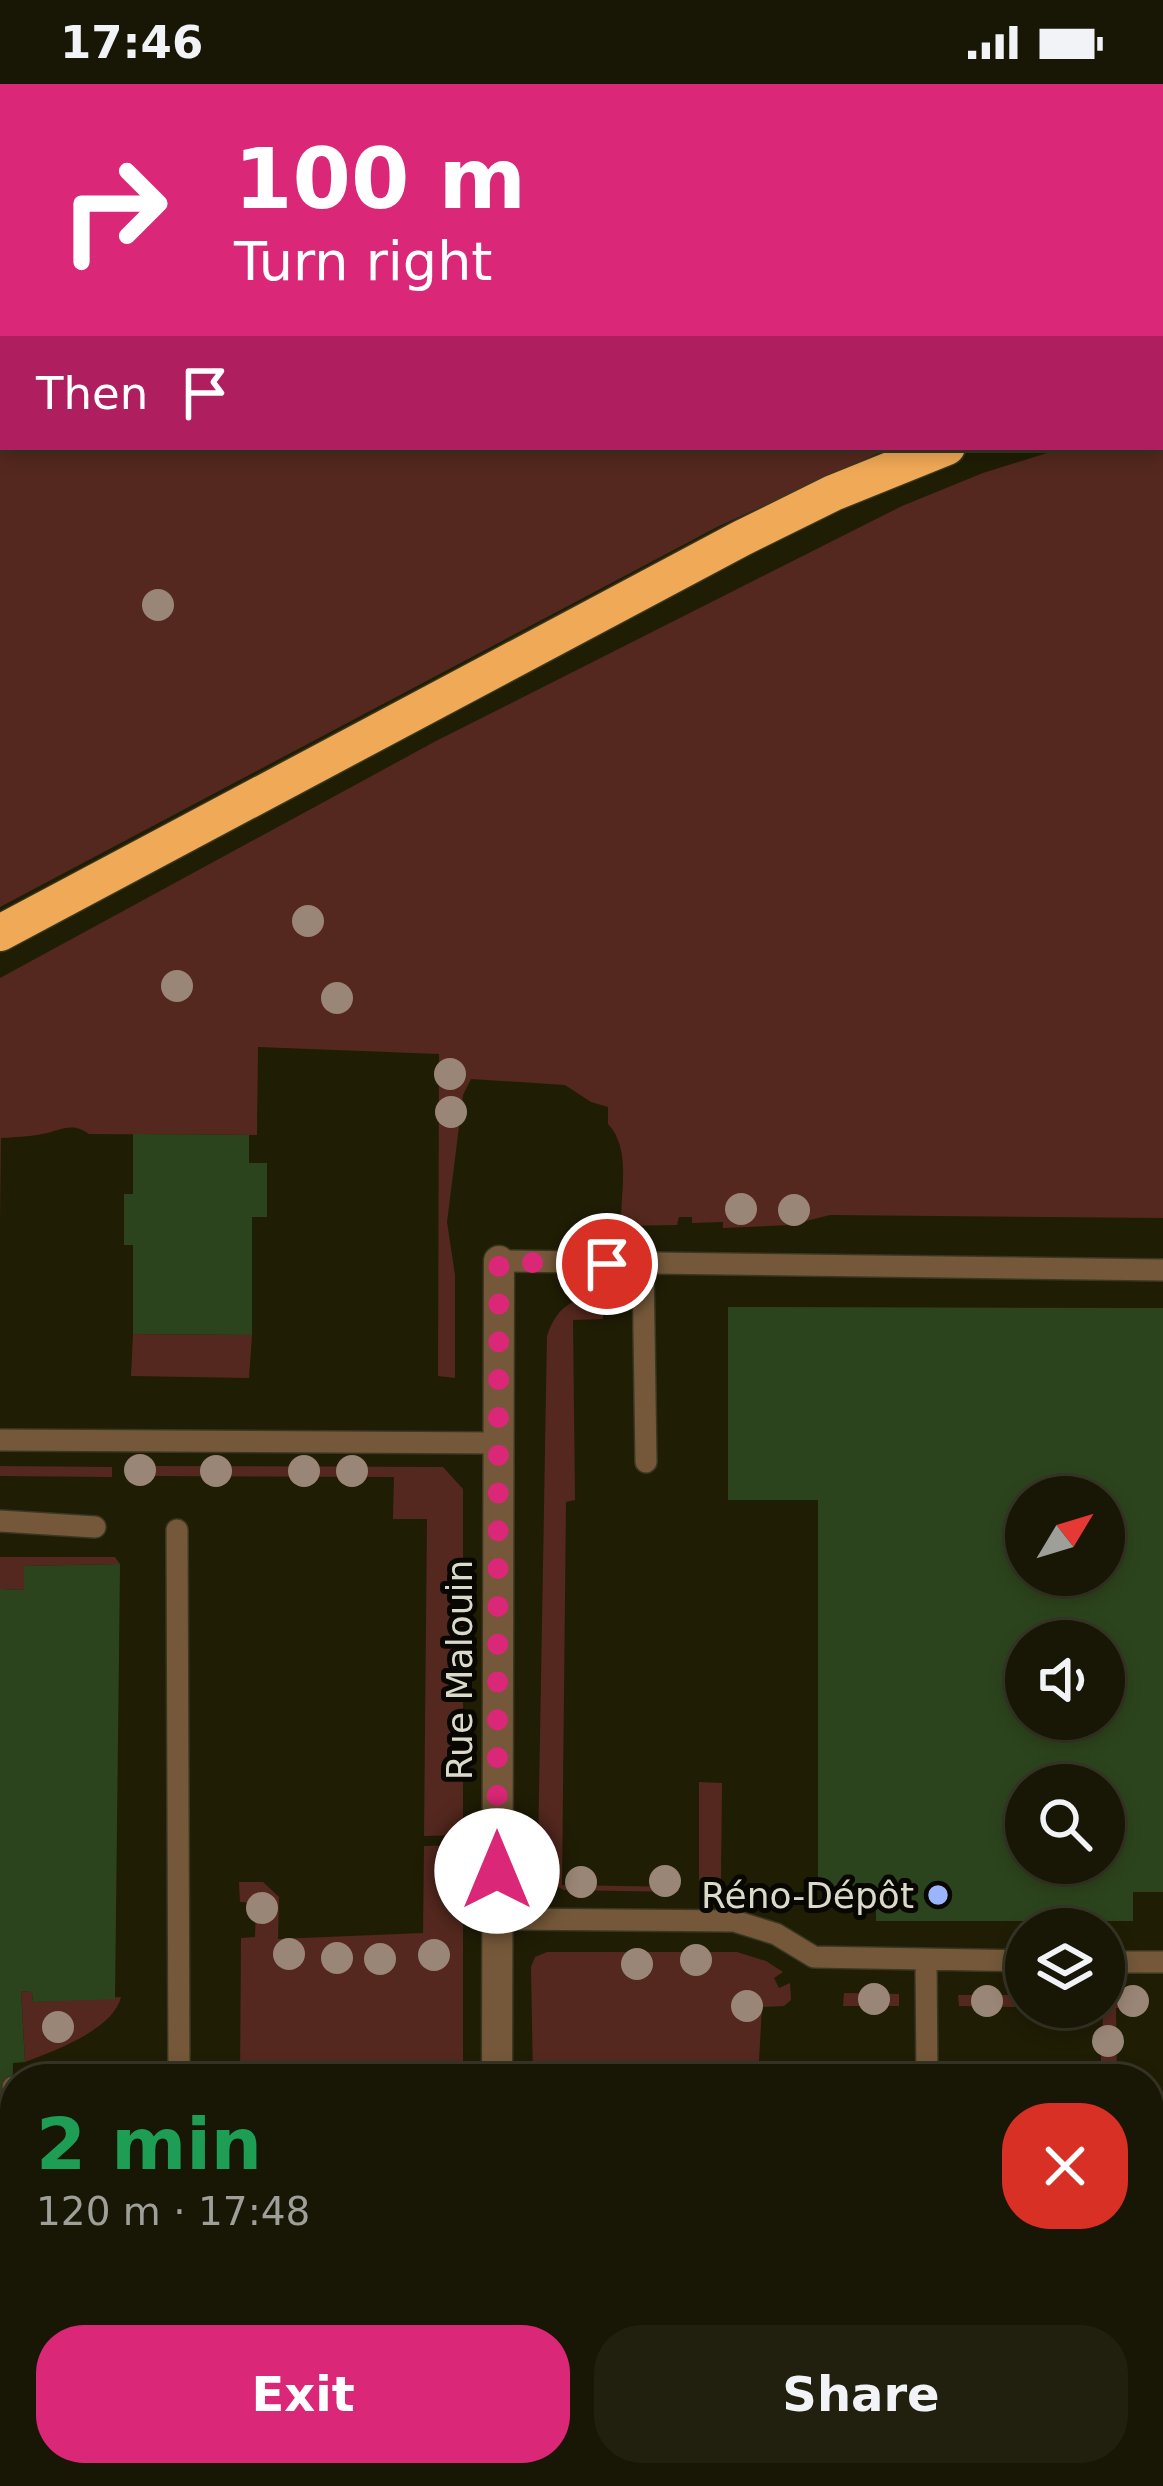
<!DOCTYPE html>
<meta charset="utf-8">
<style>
:root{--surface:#181604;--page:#211f0e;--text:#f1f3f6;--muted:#9f9f9a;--line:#363526;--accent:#db2777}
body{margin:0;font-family:"DejaVu Sans",sans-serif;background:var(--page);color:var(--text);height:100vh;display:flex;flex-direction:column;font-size:45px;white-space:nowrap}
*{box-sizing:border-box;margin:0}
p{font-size:39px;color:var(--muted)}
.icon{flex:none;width:66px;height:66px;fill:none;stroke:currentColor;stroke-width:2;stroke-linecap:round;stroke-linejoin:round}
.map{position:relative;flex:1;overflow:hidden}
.details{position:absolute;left:0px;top:1980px;width:1164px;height:423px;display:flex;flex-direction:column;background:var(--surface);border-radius:48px 48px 0 0;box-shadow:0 6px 18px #0003,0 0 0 3px var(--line)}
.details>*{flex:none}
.banner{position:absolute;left:0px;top:0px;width:1164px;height:366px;box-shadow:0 6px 18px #0003,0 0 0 3px var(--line);background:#db2777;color:#fff;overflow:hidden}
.needle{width:78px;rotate:52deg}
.buttons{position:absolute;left:1005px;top:1392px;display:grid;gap:24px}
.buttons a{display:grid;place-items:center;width:120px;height:120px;border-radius:50%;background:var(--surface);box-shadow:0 6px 18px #0003,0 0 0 3px var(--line);font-size:60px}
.pin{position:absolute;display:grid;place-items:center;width:102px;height:102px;color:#fff;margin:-51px;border:6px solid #fff;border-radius:50%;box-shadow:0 3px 12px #0007}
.me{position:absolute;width:132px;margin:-66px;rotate:0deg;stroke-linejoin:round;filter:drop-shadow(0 0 9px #0008)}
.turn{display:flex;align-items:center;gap:42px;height:252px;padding:0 36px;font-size:54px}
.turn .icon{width:156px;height:156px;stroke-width:2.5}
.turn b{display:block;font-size:84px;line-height:102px}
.then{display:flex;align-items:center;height:114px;padding:0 36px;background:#0003;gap:24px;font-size:45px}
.round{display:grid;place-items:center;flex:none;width:126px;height:126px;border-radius:48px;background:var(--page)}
.headline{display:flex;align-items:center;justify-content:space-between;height:204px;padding:0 36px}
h1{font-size:72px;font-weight:700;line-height:90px;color:#1e9e55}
.primary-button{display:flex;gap:24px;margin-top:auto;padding:24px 36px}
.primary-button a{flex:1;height:138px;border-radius:48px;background:var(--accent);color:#fff;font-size:48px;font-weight:700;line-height:138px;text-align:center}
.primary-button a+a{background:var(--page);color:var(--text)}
.status{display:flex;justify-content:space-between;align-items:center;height:84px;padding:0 60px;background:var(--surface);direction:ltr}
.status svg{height:33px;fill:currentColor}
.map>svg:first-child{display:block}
.green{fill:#54281e}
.building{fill:#2c441d;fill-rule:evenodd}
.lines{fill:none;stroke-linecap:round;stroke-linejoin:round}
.lane-casing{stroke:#3a3721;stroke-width:24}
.street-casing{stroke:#3a3721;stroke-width:33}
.secondary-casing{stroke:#3a3721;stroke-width:33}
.highway-casing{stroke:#3a3721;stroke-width:39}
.lane{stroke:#745839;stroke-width:21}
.street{stroke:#745839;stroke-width:30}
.secondary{stroke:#a67946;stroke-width:30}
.highway{stroke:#f0a957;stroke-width:36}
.tree{fill:#9a8676}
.route{stroke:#db2777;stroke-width:21;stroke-dasharray:0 37.8}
.poi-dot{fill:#9bb5fd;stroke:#080701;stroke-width:4.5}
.labels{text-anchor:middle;stroke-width:10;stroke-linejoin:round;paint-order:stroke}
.street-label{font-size:36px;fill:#dad9ca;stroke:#080701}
.poi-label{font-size:36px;fill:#dad9ca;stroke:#080701;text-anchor:end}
</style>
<div class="status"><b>17:46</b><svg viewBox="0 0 49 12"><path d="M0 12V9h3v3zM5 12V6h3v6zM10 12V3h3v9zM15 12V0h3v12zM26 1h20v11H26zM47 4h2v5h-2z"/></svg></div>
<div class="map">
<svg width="1163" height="2402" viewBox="0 0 1163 2402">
<rect width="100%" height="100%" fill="#201d05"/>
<!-- green -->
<path class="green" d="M0,0h934l5,2 -936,1v31z
M0,253l3,110h889l-175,80 -717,380z
M1163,338v796l-333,-3 -40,10 -67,3v-6l-31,1v-6h-13l-2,8 -56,1c-1,-33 11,-77 -13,-102v-17l-17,-5 -26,-17 -94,-6 -8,16 -16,127 8,53v103l-17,-2 1,-322 -181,-7 -1,88 -168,-1c-18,-13 -28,-3 -47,0 -13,3 -28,3 -41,4l-1,86v-246l436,-237 466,-235 81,-33 83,-26h95z
M603,1211v24l-30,1 2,180 -9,2 -4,383 117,2 -1,5 -114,-2 -16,-8 -10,-31 9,-515c10,-29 25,-39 56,-41z
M133,1250l119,1 -3,43 -118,-2z
M0,1382l112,1v10l-112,-1z
M150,1382l293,1 20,22v346l-39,1 3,-317h-34l1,-42 -244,-1z
M0,1473h115l5,7 -95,2 -1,24 -24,-1z
M699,1698l23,1 -1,99 -22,-1z
M463,1761v234h-223l1,-141 14,-1 1,-34 -16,-1 -1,-20h24l16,15 -1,42 145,-6 1,-87z
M547,1868h190l29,9 17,11 -9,6 5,10 11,-5 1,17 -7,6 -22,1 -4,72h-225l-2,-112 4,-10z
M21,1907l11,1 1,10 88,-5c-8,33 -67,54 -96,65z
M844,1909l55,1v12h-56z
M958,1911h56l1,12 -56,-1z
M1104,1911h42v12l-30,1 1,71h-17z
M1149,2349h14v40l-62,-1h48z
M24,2399l400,3h2h-409z"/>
<!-- building -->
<path class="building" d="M133,1050l116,1v28h18v54h-15v118l-119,-1v-89h-9v-51h9z
M728,1223l435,1v584h-30v29h-257v-31l-58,-1v-389h-90zM1026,1413h78v78h-78zM1026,1557h78v78h-78zM1026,1701h78v78h-78z
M120,1480l-5,435 -82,3 -1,-10 -11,-1 4,71 -12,1 -1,45h-12v-519l24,1v-24z"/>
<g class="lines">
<!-- lane casing -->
<g class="lane-casing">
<path id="lane" d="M499,1177l664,9
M643,1180l3,198
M0,1356l498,3
M0,1437l95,6
M177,1446l2,549
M497,1835l237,2 42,13 38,23 212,4
M926,1876l1,119
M1104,1878h59
M13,2003h2
M0,2092l15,1
M0,2242h15
M1149,2293l14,-1
M930,2388v14"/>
</g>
<!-- street casing -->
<g class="street-casing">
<path id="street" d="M497,1995l2,-818
M492,2402l3,-14"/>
</g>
<!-- secondary casing -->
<g class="secondary-casing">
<path id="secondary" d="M0,2375h15
M755,2388l26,2 48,12"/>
</g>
<!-- highway casing -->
<g class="highway-casing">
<path id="highway" d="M1097,0l10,3
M1161,16l2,1
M0,84h3
M1161,91h2
M0,198h3
M1161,209h2
M1161,304l2,-1
M0,849l742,-395 91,-45 114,-46"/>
</g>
<!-- lane -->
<use href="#lane" class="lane"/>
<!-- street -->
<use href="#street" class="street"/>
<!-- secondary -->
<use href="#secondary" class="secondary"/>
<!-- highway -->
<use href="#highway" class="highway"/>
</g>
<!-- trees -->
<g class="tree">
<circle cx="158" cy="521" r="16"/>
<circle cx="308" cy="837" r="16"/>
<circle cx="177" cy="902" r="16"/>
<circle cx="337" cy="914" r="16"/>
<circle cx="450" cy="990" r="16"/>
<circle cx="451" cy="1028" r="16"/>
<circle cx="741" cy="1125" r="16"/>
<circle cx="794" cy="1126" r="16"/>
<circle cx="140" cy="1386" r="16"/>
<circle cx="216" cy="1387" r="16"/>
<circle cx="304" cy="1387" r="16"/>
<circle cx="352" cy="1387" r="16"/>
<circle cx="665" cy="1797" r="16"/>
<circle cx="581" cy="1798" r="16"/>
<circle cx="262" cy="1824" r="16"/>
<circle cx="289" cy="1870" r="16"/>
<circle cx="434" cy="1871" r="16"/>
<circle cx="337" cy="1874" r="16"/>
<circle cx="380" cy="1875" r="16"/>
<circle cx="696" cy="1876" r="16"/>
<circle cx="637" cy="1880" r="16"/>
<circle cx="874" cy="1915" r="16"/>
<circle cx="987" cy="1917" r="16"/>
<circle cx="1133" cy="1917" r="16"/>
<circle cx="747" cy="1922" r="16"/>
<circle cx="58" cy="1943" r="16"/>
<circle cx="1108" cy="1957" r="16"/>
</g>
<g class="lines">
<!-- route -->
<path class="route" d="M497,1787l2,-609 108,2"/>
</g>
<!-- markers -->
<circle class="poi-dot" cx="938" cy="1811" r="12"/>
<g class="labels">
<!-- street labels -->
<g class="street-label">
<text transform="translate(459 1586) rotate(-90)" y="13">Rue Malouin</text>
</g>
<!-- poi labels -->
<g class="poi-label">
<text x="914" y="1824">Réno-Dépôt</text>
</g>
</g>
</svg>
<div class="buttons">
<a><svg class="needle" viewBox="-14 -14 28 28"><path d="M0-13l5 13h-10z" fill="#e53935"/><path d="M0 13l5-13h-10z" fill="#9f9f9a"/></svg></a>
<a><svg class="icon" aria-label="sound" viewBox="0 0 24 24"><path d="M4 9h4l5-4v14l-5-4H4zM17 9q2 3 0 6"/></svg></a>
<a><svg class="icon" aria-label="search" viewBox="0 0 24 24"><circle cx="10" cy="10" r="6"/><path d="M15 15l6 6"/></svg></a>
<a><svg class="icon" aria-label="layers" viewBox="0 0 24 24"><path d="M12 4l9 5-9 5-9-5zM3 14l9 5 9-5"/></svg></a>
</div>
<div class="pin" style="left:607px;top:1180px;background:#d93025"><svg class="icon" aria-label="arrive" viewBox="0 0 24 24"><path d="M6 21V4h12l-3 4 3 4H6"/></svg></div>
<svg class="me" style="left:497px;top:1787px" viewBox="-20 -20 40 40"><circle r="19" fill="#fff"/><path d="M0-13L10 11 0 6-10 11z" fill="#db2777"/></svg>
<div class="banner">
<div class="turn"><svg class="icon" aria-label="right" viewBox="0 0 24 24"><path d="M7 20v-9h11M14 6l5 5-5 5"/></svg><div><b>100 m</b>Turn right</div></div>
<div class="then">Then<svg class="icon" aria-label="arrive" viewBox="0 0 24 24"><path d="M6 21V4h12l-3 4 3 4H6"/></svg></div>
</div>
<section class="details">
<div class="headline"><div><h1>2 min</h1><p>120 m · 17:48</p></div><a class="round" style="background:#d93025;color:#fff"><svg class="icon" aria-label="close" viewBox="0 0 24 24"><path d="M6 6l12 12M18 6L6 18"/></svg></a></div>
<div class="primary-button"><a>Exit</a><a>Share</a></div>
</section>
</div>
